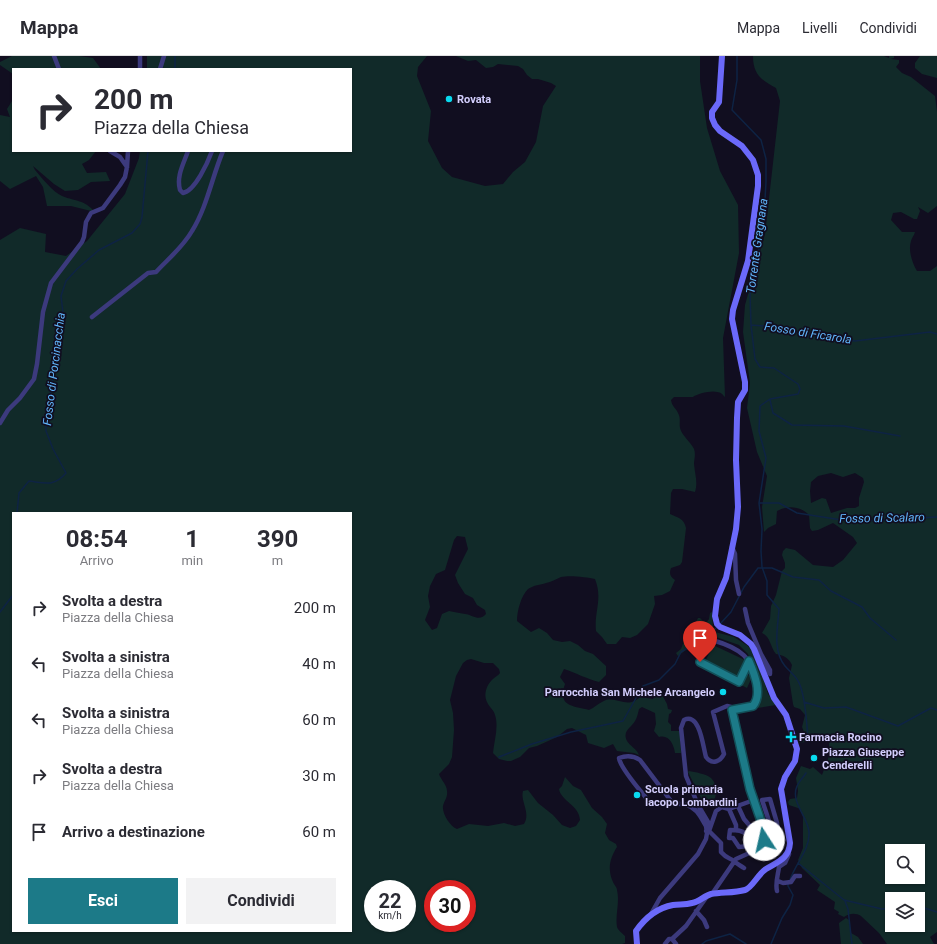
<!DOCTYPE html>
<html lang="it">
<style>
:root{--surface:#fff;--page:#f2f2f3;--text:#2b2b33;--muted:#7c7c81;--line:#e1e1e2;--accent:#1c7a88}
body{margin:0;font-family:Roboto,sans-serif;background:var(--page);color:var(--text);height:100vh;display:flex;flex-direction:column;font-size:15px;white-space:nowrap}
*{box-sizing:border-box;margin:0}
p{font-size:13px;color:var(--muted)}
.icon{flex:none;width:22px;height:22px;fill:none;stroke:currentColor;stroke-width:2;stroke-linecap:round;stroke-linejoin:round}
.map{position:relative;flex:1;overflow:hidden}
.details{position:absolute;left:12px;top:456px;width:340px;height:420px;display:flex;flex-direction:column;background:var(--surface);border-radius:0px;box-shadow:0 1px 3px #0004}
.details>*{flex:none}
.hud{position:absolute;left:12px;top:12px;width:340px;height:84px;border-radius:0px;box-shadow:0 1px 3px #0004;background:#fff;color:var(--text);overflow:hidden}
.tools{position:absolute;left:885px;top:788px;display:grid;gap:8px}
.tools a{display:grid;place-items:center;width:40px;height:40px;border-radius:0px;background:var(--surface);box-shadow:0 1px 3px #0004;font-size:20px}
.speed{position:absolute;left:364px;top:824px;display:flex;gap:8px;font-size:20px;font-weight:700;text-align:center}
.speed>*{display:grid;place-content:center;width:52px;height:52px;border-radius:50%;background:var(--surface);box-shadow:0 1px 3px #0004;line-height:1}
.speed small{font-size:10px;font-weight:400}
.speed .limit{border:6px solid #d22;background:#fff;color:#111}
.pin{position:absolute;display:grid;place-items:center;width:34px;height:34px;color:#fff;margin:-41px -17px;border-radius:50% 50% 50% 0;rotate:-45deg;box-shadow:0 0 4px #0007}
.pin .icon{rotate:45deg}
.me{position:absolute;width:44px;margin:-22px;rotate:350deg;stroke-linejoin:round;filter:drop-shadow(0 0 3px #0008)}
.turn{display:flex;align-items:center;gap:14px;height:84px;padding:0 16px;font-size:18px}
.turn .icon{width:52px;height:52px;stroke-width:2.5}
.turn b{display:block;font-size:28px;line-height:34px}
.eta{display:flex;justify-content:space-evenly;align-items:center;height:68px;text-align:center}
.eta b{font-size:24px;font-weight:700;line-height:28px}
.button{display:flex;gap:8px;margin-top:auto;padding:8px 16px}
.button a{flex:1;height:46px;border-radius:0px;background:var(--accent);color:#fff;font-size:16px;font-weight:700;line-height:46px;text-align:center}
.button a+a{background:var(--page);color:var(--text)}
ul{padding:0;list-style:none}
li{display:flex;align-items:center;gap:12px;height:56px;padding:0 16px}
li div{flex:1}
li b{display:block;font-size:15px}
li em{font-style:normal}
header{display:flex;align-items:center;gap:24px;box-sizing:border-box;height:56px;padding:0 20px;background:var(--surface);border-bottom:1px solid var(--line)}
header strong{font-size:19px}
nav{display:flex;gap:22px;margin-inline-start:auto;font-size:14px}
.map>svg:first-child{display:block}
.green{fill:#112a29;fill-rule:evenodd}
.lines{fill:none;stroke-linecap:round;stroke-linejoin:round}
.stream{stroke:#0e2344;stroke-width:1.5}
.street{stroke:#3c3a7d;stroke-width:4.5}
.secondary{stroke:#6b69fa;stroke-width:6}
.route-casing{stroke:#124f58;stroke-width:10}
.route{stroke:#1c7a88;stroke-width:7}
.poi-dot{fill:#09daef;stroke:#110e20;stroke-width:1.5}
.labels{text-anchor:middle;stroke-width:3.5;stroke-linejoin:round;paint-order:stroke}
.poi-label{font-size:11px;font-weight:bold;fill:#d3cefd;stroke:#110e20;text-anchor:start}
.water-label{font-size:12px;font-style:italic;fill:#60b4f9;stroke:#110e20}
</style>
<header>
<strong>Mappa</strong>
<nav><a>Mappa</a><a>Livelli</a><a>Condividi</a></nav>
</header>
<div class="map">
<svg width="937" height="888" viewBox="0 0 937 888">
<rect width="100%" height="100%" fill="#110e20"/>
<!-- green -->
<path class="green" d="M12,0h67l14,2 8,11h-88v5l-13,-9v-3z
M147,0h280l-9,11 -1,9 14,35 -3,30 14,27 10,9 33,9 18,-2 10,-12 12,-10 11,-20 7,-36 13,-20 -5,-3 -13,-4h-6l-5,-4 -4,-6 -5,-3 -20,-2 -5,3 -7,1 -10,-8 -8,1 -12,-5h244v25l7,47 13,43 18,34 1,48 -16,85 2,59c-2,-2 -4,-5 -8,-5 -5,-2 -21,2 -24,5h-19l-3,3c1,7 5,8 7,13 3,5 1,10 2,15 2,8 11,14 14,21 2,6 0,10 0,15 1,11 4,18 1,28l-13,-3h-9l-2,4 -1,21c8,4 14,4 16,14l-4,34 -2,3 -9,3c-2,6 -1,8 4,12l-5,11 -8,4 -8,1 1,8 -7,20 -11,11 -7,3 -8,-1 -6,7h-9l-5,-7 -6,-6c-2,-20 7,-32 -1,-52 -8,-2 -26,-4 -34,-2 -5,2 -10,5 -15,6 -6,2 -12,2 -18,6 -7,7 -11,22 -11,32l14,11 8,-4 8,5 6,7 9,2 8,-1 8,4 7,6 8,3 13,12v9l-7,7c-12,-3 -23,-9 -35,-13l-4,8 5,7c-8,22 7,22 24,26 5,-2 11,-8 17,-10 12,-3 22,9 34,-3l13,2 6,-10 8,15 1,5 4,1 -1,3 -2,1 -1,8 3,3v6h9l1,22h-6c-1,-8 -6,-19 -16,-16l-5,-6 2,-7 -1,-11 -13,-6 -3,2c-1,4 -2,9 -4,12 -4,7 -13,10 -8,20 3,5 10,8 12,14l-5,-2 -17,-2 -4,-7 -9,4 -16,-5 -2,-8 -14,-7 -5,1 -10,8 -20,9 -8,2 -9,9 -9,4h-4l-8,-2 -6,-6c1,-12 6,-26 2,-38 -1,-5 -6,-8 -8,-13 -4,-8 0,-18 6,-23 3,-3 5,-3 7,-6l-1,-4 -6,-6h-9l-13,-4 -4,1 -4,3 -7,13 -6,24 3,13 1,17 -2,27 -3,7 -10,10c2,6 8,11 8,17 1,6 -3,10 -4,15 -1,8 7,20 14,23l12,-5 19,2 16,-3 11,3 9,-2c7,-11 -4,-23 -1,-33l5,-1 10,13 15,12 9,10 8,3 6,-2 4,-6c-1,-15 -19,-19 -21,-31l3,-3 3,-9 8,9 8,4 11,18 10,9 5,7 -2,9 4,7 7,4 1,3c-7,11 -10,22 -4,35 1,3 4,5 4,8 3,12 -2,25 0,37 1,3 6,7 8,9v7l-3,1h-622v-704l20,-12 26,6 -1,18 21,4 21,-15 38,-47 14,-36 1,-7h211v-82h-204zM13,457h338v418h-338zM457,480l8,1 3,12 -13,26 3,8 7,11 8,4 4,7 8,5 1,4c-7,8 -13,1 -21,0 -6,-1 -11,-2 -16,-3l-7,3 -5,14 -5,2 -7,-10 5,-13 -2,-11 2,-10 6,-12 9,-4 9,-30zM373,833h34v34h-34zM433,833h34v34h-34z
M753,0h131l5,2v-2h5v2l-4,1 9,1v3l-3,4 6,6 9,4 24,19 2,16v94l-9,7 -10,-6 2,4 -3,8h-3l-13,-7 -8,1 -2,7 11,12h13c-1,4 -3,5 -4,9 -3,9 1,22 6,30h13l7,-5v666l-7,5 4,7h-47l-8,-11 -18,-17c-5,-3 -11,-3 -17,1l-6,-3 1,-2 -5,-3 1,-7 -18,-12 3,-5 -18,-17 -4,-8 5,-12v-31l-2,-7 -3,-2 -9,-3 -1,-3 2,-3 7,-1 1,-7 -2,-13 5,-12 9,3 3,-2 9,8 7,-19v-17l-31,4 -2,-8 8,-3 -2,-5 3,-12 -5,-6 -6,-2 -1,-3 -4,-26 3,-13c-3,-7 -9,-10 -16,-11 -6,-7 -5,-17 -14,-21l8,-14 1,-13 5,-11 6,-24 3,-3v-5l-3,-8 1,-4 3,-3 9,2 18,15 20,2 10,-7 14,-17 -4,-6 -20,-14 -15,7 -6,1 -2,-3 -1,-13c-9,-9 -21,-10 -32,-4l-1,13 -8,4 -4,4 -2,-25 5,-31 -10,-24 -10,-44 3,-25 -7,-51 2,-27 20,-71 15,-133 -4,-13c-15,-8 -23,-14 -23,-32zM831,417l12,4 12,-4 8,5 1,4 -5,16v8l-4,2h-8l-16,5 -5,-14 -4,-1 -11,5 -1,-12 1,-9 7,-6zM892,795h26v26h-26zM892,843h26v26h-26z
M920,0h17v22l-15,-4 -7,-6v-5z
M12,45h1v50h83l-7,9 -7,4 5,9 19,-1 4,9 -19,1 -13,8 -13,1 -11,-7 -21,-18 2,4c7,8 18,22 27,26 15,6 21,3 33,16l-24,-6h-24l-4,-19 -7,-11 -26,13 -10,-8v-66l10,2 -3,-8z
M712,556l1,16 2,4 19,5 14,9 4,5 10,23 6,20 8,11 -25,4 8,-4 1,-3 -1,-15 -11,-33 -9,-9 -23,-8h-6l-15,6 -17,13 -2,-3 5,-4 3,-8 8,-3 3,-14 3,-6h2l3,3 4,1 2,-3 1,-6z
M713,589l34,16 -9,19 -34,-16z
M746,618l6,3 -5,11 -6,-3z
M689,715c6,1 17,3 22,7 9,9 6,26 -6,29l-4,-2v-7l-13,-26z
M846,862l3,2 2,13 7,4 5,7h-22l-2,-21z"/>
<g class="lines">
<!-- stream -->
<path class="stream" d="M737,0v24l-5,30 29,30 5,19v23l-2,35 -7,45 -7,33 1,30 4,34 5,8 14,1 24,16 2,5 -2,5 -28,5 -10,7 -1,25 7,27 -7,45 3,26 -1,22 1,16 5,14v14l12,14c-1,18 -7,41 6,57 5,6 12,10 15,19 6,16 6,35 8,52
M175,13v-13
M751,269l28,2 20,6 56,8 75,-9 7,2
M770,344l3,13 19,12 52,1 56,10
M759,447h20l18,10 45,7 20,1 75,-4
M17,457l2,-20 10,-12c16,2 25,6 37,-8l-13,-24 -7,-18v-13l4,-22 13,-83 -2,-17 5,-15 11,-12 22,-19 33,-17 8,-9 2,-7 6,-66
M0,556l13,-17
M720,568l11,-12 13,-25 14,-19h14l21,9 26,3 12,11 31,16 8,11 26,22
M804,646l20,6 22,-1 52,19 33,-18 6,2
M499,701l33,-13 39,-12 52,-11 13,-23 7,-12 16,-6 16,-16 6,-12 28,-17 8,-8
M798,807l46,37 38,9 10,-1
M790,824c5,-16 20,-30 19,-48 -1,-15 -19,-30 -12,-46 2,-5 6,-8 9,-13
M845,845l3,8 4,35
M918,850l19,6
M702,888l4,-3 24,-7 16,10
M771,888l11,-26 8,-13 3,-10 -5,-9v-2"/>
<!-- street -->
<path class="street" d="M54,0l5,13
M140,0v13
M160,13l4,-13
M110,95l10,6 7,10
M188,95c-4,12 -12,25 -8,39l3,3c12,-2 25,-31 29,-42
M92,261l56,-44 8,-1c12,-13 27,-25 36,-41 15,-24 20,-54 31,-80
M0,367l8,-13 12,-12 14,-19 3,-15 6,-52 8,-29 31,-41 2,-5 2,-15 5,-9 12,-5 17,-23 5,-8 2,-10 1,-16
M732,491l3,7 1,26 3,14
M745,553l3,14 13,31 9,16v4l-7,-13h-4
M731,654l22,-4c5,-6 4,-11 4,-18 -3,-31 -17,-40 -45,-48l-3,2 -9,19 1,2 38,19 10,-21
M647,743c-7,-9 -27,-31 -28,-41 8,-3 15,-2 21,2l31,41c5,3 10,3 16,4 10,3 14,13 19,21
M738,750l6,13 6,7 10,-2
M729,753l7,16v5
M706,775h3l7,-20 6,-4 7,2 25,-9
M709,775l12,12v9c7,8 9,5 14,10 4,3 6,4 9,6
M752,796l-3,-6 -10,1 -6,-9h-4l1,-8c6,0 12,0 16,4l11,2
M778,825l5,2 8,-1 4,-6h5
M777,835c-2,-8 1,-16 2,-24l6,-4 4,-9
M712,838l24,-35 20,-9 23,-2 -2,-25 -7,-24 -8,1 8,24 2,25
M696,855l8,9 3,7
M651,858l9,-16 38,-44 8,-15 1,-6 -1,-7 2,-4 -10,-17 -12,-29 -5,-48 3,-8c16,-8 19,27 22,37 6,8 14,5 18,-3l-11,-42 14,-6 4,1c6,26 12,53 19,80 5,22 16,39 12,62
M672,883l4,5
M665,888l4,-5h3l14,-13 22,-31"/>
<!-- secondary -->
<path class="secondary" d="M637,888l-1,-13c9,-13 21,-23 37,-26 6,-1 12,0 19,-2 7,-1 12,-7 19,-9 11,-2 23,-1 34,-4 7,-2 13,-16 21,-21 11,-7 23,-10 24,-26l-9,-54 4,-12 10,-16 2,-12 -11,-34 -12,-17 -20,-49 -3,-5 -11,-9 -20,-8 -3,-3 -2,-8 2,-17 9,-21 10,-49 2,-22 -2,-47 1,-42 1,-16 7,-12v-8l-13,-63 1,-9 15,-49 10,-75v-11l-5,-15 -11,-14 -22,-15 -5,-6 -3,-7v-6l7,-10 3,-46"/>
</g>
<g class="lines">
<!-- route casing -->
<g class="route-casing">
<path id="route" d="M700,606l39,20 10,-21c5,12 14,33 4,45l-21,4 18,79 10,29 4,22"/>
</g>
<!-- route -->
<use href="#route" class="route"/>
</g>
<!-- markers -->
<g class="poi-dot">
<circle cx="449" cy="43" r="4"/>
<circle cx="723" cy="636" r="4"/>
<path d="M789 675h4v4h4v4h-4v4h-4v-4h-4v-4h4z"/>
<circle cx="814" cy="702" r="4"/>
<circle cx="637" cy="739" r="4"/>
</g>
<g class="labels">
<!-- poi labels -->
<g class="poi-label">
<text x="457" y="47">Rovata</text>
<text x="715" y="640" text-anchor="end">Parrocchia San Michele Arcangelo</text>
<text x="799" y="685">Farmacia Rocino</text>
<text x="822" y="700">Piazza Giuseppe<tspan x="822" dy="13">Cenderelli</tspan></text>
<text x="645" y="737">Scuola primaria<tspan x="645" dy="13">Iacopo Lombardini</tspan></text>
</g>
<!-- water labels -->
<g class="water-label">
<text transform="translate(757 190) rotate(-82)" y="4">Torrente Gragnana</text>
<text transform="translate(808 277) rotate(9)" y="4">Fosso di Ficarola</text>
<text transform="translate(54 313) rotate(-83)" y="4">Fosso di Porcinacchia</text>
<text transform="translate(882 462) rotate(-1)" y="4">Fosso di Scalaro</text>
</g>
</g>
</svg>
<div class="tools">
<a><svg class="icon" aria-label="search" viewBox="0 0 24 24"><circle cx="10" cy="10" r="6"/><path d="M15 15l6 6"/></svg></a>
<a><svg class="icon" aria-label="layers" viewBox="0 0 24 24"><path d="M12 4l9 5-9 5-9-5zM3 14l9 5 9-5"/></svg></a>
</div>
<div class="speed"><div>22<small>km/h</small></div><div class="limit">30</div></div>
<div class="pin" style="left:700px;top:606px;background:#d93025"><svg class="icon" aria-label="arrive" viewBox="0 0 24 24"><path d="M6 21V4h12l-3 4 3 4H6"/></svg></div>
<svg class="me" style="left:764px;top:784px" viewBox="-20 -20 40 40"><circle r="19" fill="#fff"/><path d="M0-13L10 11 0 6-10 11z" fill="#1c7a88"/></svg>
<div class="hud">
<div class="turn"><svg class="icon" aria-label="right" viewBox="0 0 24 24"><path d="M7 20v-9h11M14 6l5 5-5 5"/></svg><div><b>200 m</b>Piazza della Chiesa</div></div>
</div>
<section class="details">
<div class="eta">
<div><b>08:54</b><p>Arrivo</p></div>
<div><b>1</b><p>min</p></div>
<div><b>390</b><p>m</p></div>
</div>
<ul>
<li><svg class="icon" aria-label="right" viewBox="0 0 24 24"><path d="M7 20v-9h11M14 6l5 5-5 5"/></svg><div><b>Svolta a destra</b><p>Piazza della Chiesa</p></div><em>200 m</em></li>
<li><svg class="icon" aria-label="left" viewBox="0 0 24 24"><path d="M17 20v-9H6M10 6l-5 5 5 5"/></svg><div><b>Svolta a sinistra</b><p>Piazza della Chiesa</p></div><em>40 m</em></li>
<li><svg class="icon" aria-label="left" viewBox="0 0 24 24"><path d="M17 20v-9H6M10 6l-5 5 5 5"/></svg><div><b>Svolta a sinistra</b><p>Piazza della Chiesa</p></div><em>60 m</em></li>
<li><svg class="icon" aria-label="right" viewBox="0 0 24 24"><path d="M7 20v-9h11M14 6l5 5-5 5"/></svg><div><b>Svolta a destra</b><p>Piazza della Chiesa</p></div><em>30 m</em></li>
<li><svg class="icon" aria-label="arrive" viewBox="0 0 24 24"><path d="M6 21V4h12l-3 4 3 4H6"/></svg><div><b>Arrivo a destinazione</b></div><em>60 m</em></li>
</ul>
<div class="button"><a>Esci</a><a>Condividi</a></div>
</section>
</div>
